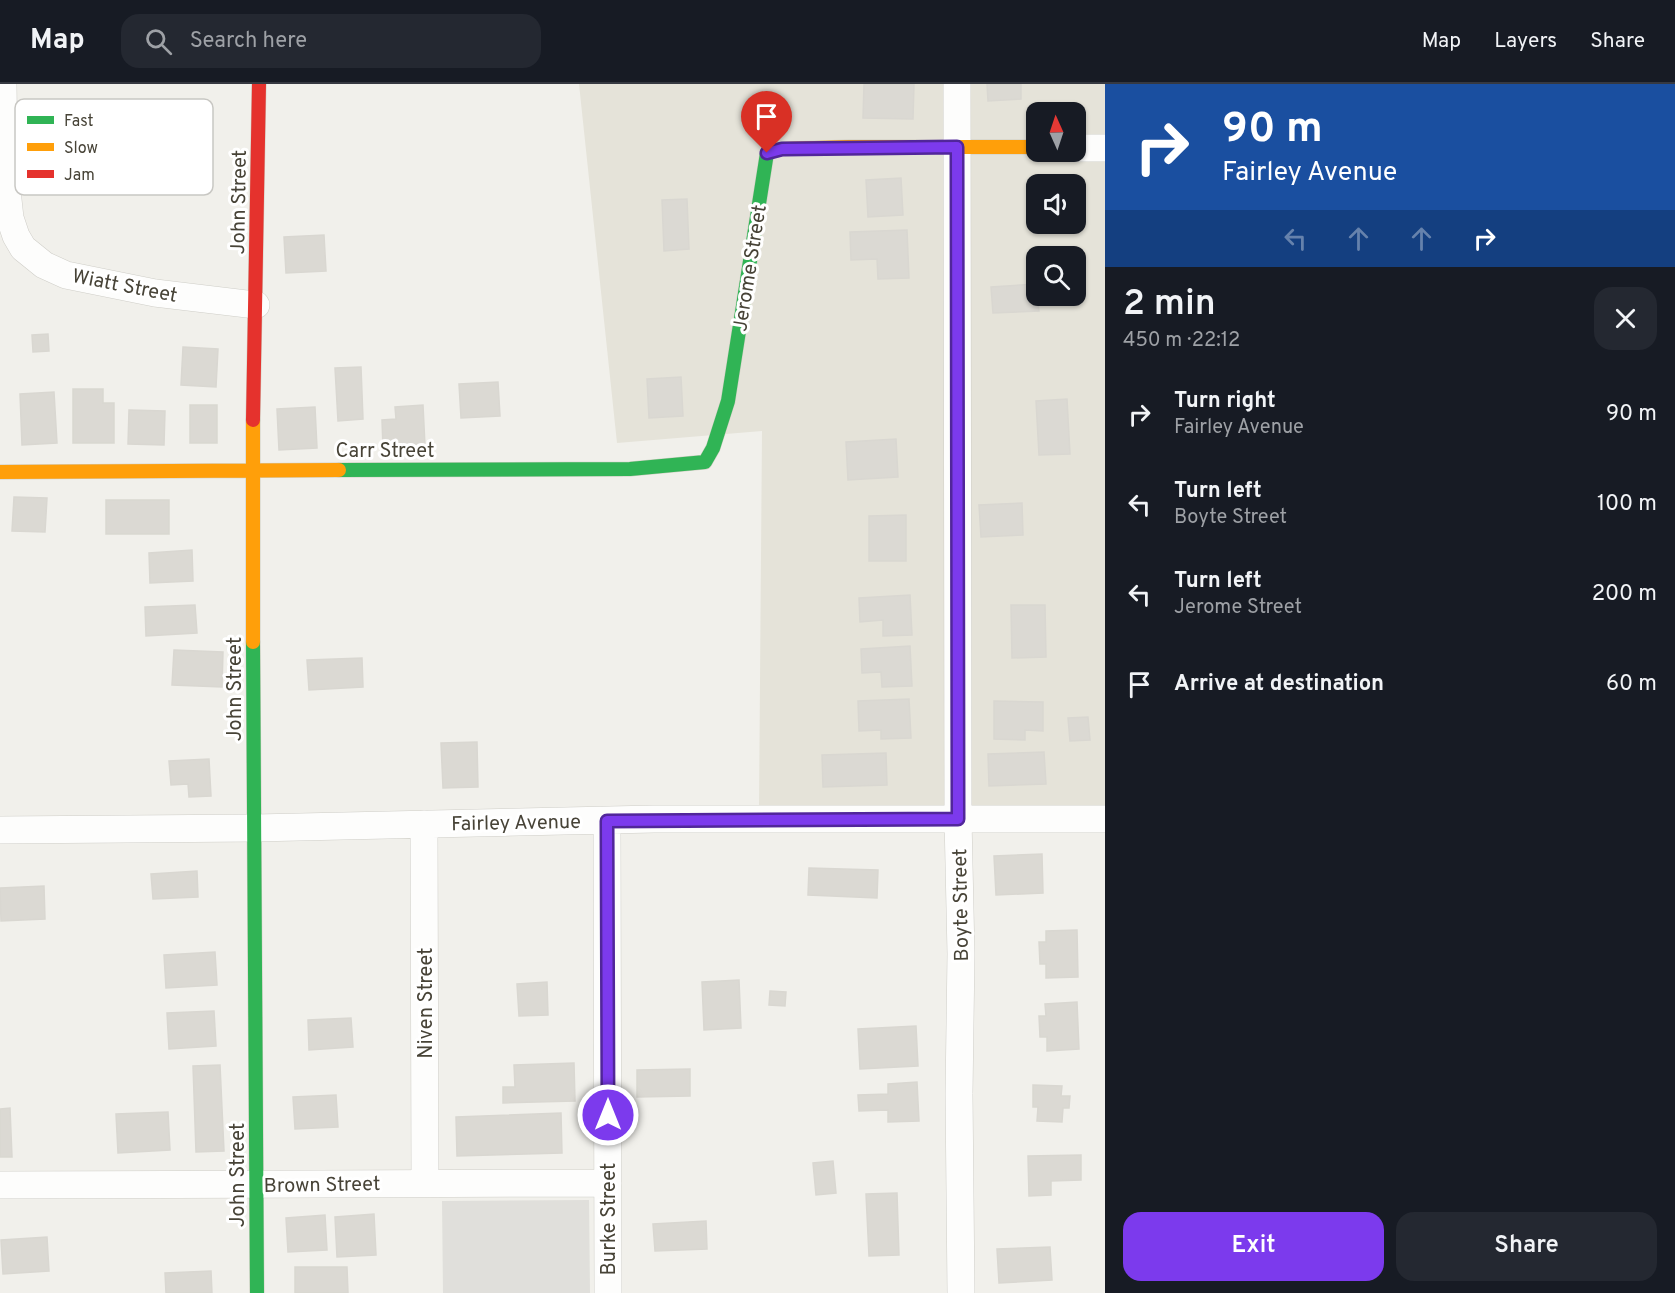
<!DOCTYPE html>
<meta charset="utf-8">
<style>
:root{--surface:#171b24;--page:#242831;--text:#f1f3f6;--muted:#9ea1a6;--line:#363941;--accent:#7c3aed}
body{margin:0;font-family:Overpass,sans-serif;background:var(--page);color:var(--text);height:100vh;display:flex;flex-direction:column;font-size:22px;white-space:nowrap}
*{box-sizing:border-box;margin:0}
p{font-size:20px;color:var(--muted)}
.icon{flex:none;width:33px;height:33px;fill:none;stroke:currentColor;stroke-width:2;stroke-linecap:round;stroke-linejoin:round}
.map{position:relative;flex:1;overflow:hidden}
.side{display:flex;flex-direction:column;background:var(--surface);width:570px}
.side>*{flex:none}
.hud{background:#1a4fa0;color:#fff;overflow:hidden}
.needle{width:39px;rotate:357deg}
.buttons{position:absolute;left:1026px;top:18px;display:grid;gap:12px}
.buttons a{display:grid;place-items:center;width:60px;height:60px;border-radius:12px;background:var(--surface);box-shadow:0 2px 4px #0004;font-size:30px}
.pin{position:absolute;display:grid;place-items:center;width:51px;height:51px;color:#fff;margin:-62px -26px;border-radius:50% 50% 50% 0;rotate:-45deg;box-shadow:0 0 6px #0007}
.pin .icon{rotate:45deg}
.me{position:absolute;width:66px;margin:-33px;rotate:0deg;stroke-linejoin:round;filter:drop-shadow(0 0 4px #0008)}
.turn{display:flex;align-items:center;gap:21px;height:126px;padding:0 18px;font-size:27px}
.turn .icon{width:78px;height:78px;stroke-width:2.5}
.turn b{display:block;font-size:42px;line-height:51px}
.lanes{display:flex;align-items:center;height:57px;padding:0 18px;background:#0003;justify-content:center;gap:30px;direction:ltr}
.lanes .off{opacity:.35}
.round{display:grid;place-items:center;flex:none;width:63px;height:63px;border-radius:18px;background:var(--page)}
.headline{display:flex;align-items:center;justify-content:space-between;height:102px;padding:0 18px}
h1{font-size:36px;font-weight:600;line-height:45px}
.primary-button{display:flex;gap:12px;margin-top:auto;padding:12px 18px}
.primary-button a{flex:1;height:69px;border-radius:18px;background:var(--accent);color:#fff;font-size:24px;font-weight:600;line-height:69px;text-align:center}
.primary-button a+a{background:var(--page);color:var(--text)}
ul{padding:0;list-style:none}
li{display:flex;align-items:center;gap:18px;height:90px;padding:0 18px}
li div{flex:1}
li b{display:block;font-size:22px}
li em{font-style:normal}
header{display:flex;align-items:center;gap:36px;box-sizing:border-box;height:84px;padding:0 30px;background:var(--surface);border-bottom:2px solid var(--line)}
header strong{font-size:28px}
nav{display:flex;gap:33px;margin-inline-start:auto;font-size:21px}
.search{width:420px;height:54px;background:var(--page);display:flex;align-items:center;gap:15px;box-sizing:border-box;padding:0 21px;border-radius:18px;color:var(--muted);font-size:22px}
main{display:flex;flex:1;min-height:0}
.map>svg:first-child{display:block}
.residential{fill:#e5e3d9;fill-rule:evenodd}
.parking{fill:#e0dfdb}
.building{fill:#dbd9d3;stroke:#d9d7d1;stroke-width:1.5}
.lines{fill:none;stroke-linecap:round;stroke-linejoin:round}
.street-casing{stroke:#cfcec8;stroke-width:28}
.fast-casing{stroke:#d0cec2;stroke-width:15}
.slow-casing{stroke:#d0cec2;stroke-width:15}
.jam-casing{stroke:#d0cec2;stroke-width:15}
.street{stroke:#fdfdfc;stroke-width:27}
.fast{stroke:#30b455;stroke-width:14}
.slow{stroke:#ff9f0a;stroke-width:14}
.jam{stroke:#e5322d;stroke-width:14}
.route-casing{stroke:#51269a;stroke-width:15}
.route{stroke:#7c3aed;stroke-width:10}
.labels{text-anchor:middle;stroke-width:6;stroke-linejoin:round;paint-order:stroke}
.street-label{font-size:20px;fill:#474337;stroke:#fff}
.key{fill:#fff;stroke:#c8c7c3;stroke-width:1.5}
.key-label{font-size:16px;fill:#474337}
</style>
<header>
<strong>Map</strong>
<div class="search"><svg class="icon" aria-label="search" viewBox="0 0 24 24"><circle cx="10" cy="10" r="6"/><path d="M15 15l6 6"/></svg>Search here</div>
<nav><a>Map</a><a>Layers</a><a>Share</a></nav>
</header>
<main>
<div class="map">
<svg width="1105" height="1209" viewBox="0 0 1105 1209">
<rect width="100%" height="100%" fill="#f1f0eb"/>
<!-- residential -->
<path class="residential" d="M579,0h526v723l-346,1 3,-377 -145,12zM1036,28h40v40h-40zM1036,100h40v40h-40zM1036,172h40v40h-40z"/>
<!-- parking -->
<path class="parking" d="M589,1116l1,93h-147l-1,-92z"/>
<!-- building -->
<path class="building" d="M864,0h50l-1,35 -50,-1z
M987,0h34v15l-33,2z
M901,94l2,37 -35,2 -2,-37z
M687,115l2,50 -25,2 -2,-51z
M907,146l2,48 -31,1 -1,-20 -26,1 -1,-28z
M324,151l2,36 -40,2 -2,-36z
M1036,200l3,27 -46,2 -2,-26z
M48,250l1,17 -16,1 -1,-17z
M183,263l35,2 -2,38 -35,-2z
M361,283l2,52 -25,2 -3,-53z
M681,293l2,39 -34,2 -2,-39z
M498,298l2,34 -39,2 -2,-34z
M73,305h30v14h11v40h-41z
M54,308l3,51 -35,2 -2,-51z
M1067,315l3,55 -31,1 -3,-54z
M190,321h27v38h-27z
M423,321l2,41 -42,2 -1,-28 14,-1 -1,-12z
M315,323l2,41 -38,2 -2,-41z
M129,326l36,1 -1,34 -36,-1z
M896,355l2,38 -50,3 -2,-38z
M14,413l33,1 -2,34 -33,-1z
M106,416h63v34h-63z
M1022,419l1,32 -42,2 -2,-32z
M906,431v46h-37v-45z
M192,466l1,31 -43,2 -1,-30z
M910,511l2,40 -29,1v-16l-23,2 -1,-24z
M195,521l2,28 -51,3 -1,-29z
M1011,521h34l1,52 -34,1z
M910,562l2,40 -30,1 -1,-15 -19,1 -1,-24z
M174,566l49,2 -1,35 -50,-2z
M362,574l1,29 -54,3 -2,-30z
M909,615l2,39 -30,1v-9l-22,1 -1,-30z
M994,617l49,1v29l-18,-1v10l-31,-1z
M1088,633l2,23 -20,1 -2,-23z
M477,658l1,45 -35,1 -2,-45z
M1044,668l2,32 -57,2 -1,-32z
M886,669l1,32 -64,2 -1,-32z
M209,675l2,37 -22,1 -1,-13 -17,1 -2,-24z
M1042,770l1,39 -47,2 -2,-39z
M809,784l69,2 -1,28 -69,-3z
M197,787l1,26 -45,2 -2,-25z
M44,802l1,33 -44,2 -1,-33z
M1077,846l1,47 -32,1v-14h-6l-1,-22h7v-11z
M215,868l2,33 -51,3 -2,-33z
M739,896l2,48 -37,2 -2,-48z
M547,898l1,33 -29,1 -2,-32z
M770,907l16,1 -1,14 -16,-1z
M1077,918l2,47 -32,2v-14h-7l-1,-21h7l-1,-12z
M214,927l2,35 -47,3 -2,-36z
M351,934l2,29 -44,3 -1,-30z
M916,942l2,40 -58,3 -2,-40z
M574,979l1,38 -72,2v-16h12l-1,-22z
M220,981l4,86 -28,1 -3,-86z
M690,985v27l-53,1v-27z
M917,998l2,39 -31,1v-12l-29,1 -1,-16 30,-1v-10z
M1033,1001l29,1 -1,10h9l-1,12h-6l-1,14 -25,-1 1,-14h-5z
M336,1011l2,32 -43,2 -2,-32z
M10,1024l2,49h-12v-48z
M168,1028l2,38 -52,3 -2,-39z
M561,1029l1,40 -105,3 -1,-39z
M1081,1071v25l-30,1v14l-22,1 -1,-40z
M833,1077l3,32 -20,2 -3,-32z
M897,1109l2,62 -30,1 -3,-62z
M374,1130l2,41 -39,2 -2,-40z
M325,1131l2,35 -39,2 -2,-34z
M706,1137l1,28 -52,2 -2,-27z
M47,1153l2,34 -46,3 -2,-34z
M1050,1163l2,33 -53,3 -2,-34z
M295,1183h52l1,26h-53z
M211,1187l1,22h-46l-1,-20z"/>
<g class="lines">
<!-- street casing -->
<g class="street-casing">
<path id="street" d="M3,0l1,79 6,55 6,18 7,12 21,17 22,10 89,18 101,12
M957,0l1,735 3,135 -2,140 2,199
M1076,64h29
M607,737l1,472
M424,740l1,359
M0,746l255,-2 399,-9h451
M0,1101l608,-2"/>
</g>
<!-- fast casing -->
<g class="fast-casing">
<path id="fast" d="M339,386l291,-1 75,-7 8,-14 15,-47 39,-248 6,-2
M253,558l4,651"/>
</g>
<!-- slow casing -->
<g class="slow-casing">
<path id="slow" d="M773,67l9,-2 66,-2h188
M253,336v222
M0,388l339,-2"/>
</g>
<!-- jam casing -->
<g class="jam-casing">
<path id="jam" d="M253,336l6,-336"/>
</g>
<!-- street -->
<use href="#street" class="street"/>
<!-- fast -->
<use href="#fast" class="fast"/>
<!-- slow -->
<use href="#slow" class="slow"/>
<!-- jam -->
<use href="#jam" class="jam"/>
</g>
<g class="lines">
<!-- route casing -->
<g class="route-casing">
<path id="route" d="M608,1031l-1,-294 351,-2 -1,-672 -175,2 -15,4"/>
</g>
<!-- route -->
<use href="#route" class="route"/>
</g>
<g class="labels">
<!-- street labels -->
<g class="street-label">
<text transform="translate(238 118) rotate(-89)" y="7">John Street</text>
<text transform="translate(749 184) rotate(-81)" y="7">Jerome Street</text>
<text transform="translate(125 201) rotate(11)" y="7">Wiatt Street</text>
<text x="385" y="373">Carr Street</text>
<text transform="translate(234 605) rotate(-90)" y="7">John Street</text>
<text transform="translate(516 738) rotate(-1)" y="7">Fairley Avenue</text>
<text transform="translate(960 821) rotate(-91)" y="7">Boyte Street</text>
<text transform="translate(425 919) rotate(-90)" y="7">Niven Street</text>
<text transform="translate(237 1091) rotate(-90)" y="7">John Street</text>
<text transform="translate(322 1100) rotate(-1)" y="7">Brown Street</text>
<text transform="translate(608 1135) rotate(-90)" y="7">Burke Street</text>
</g>
</g>
<!-- legend -->
<rect x="15" y="15" width="198" height="96" rx="9" class="key"/>
<rect x="27" y="32" width="27" height="8" fill="#30b455"/>
<rect x="27" y="59" width="27" height="8" fill="#ff9f0a"/>
<rect x="27" y="86" width="27" height="8" fill="#e5322d"/>
<g class="key-label">
<text x="64" y="42">Fast</text>
<text x="64" y="69">Slow</text>
<text x="64" y="96">Jam</text>
</g>
</svg>
<div class="buttons">
<a><svg class="needle" viewBox="-14 -14 28 28"><path d="M0-13l5 13h-10z" fill="#e53935"/><path d="M0 13l5-13h-10z" fill="#9ea1a6"/></svg></a>
<a><svg class="icon" aria-label="sound" viewBox="0 0 24 24"><path d="M4 9h4l5-4v14l-5-4H4zM17 9q2 3 0 6"/></svg></a>
<a><svg class="icon" aria-label="search" viewBox="0 0 24 24"><circle cx="10" cy="10" r="6"/><path d="M15 15l6 6"/></svg></a>
</div>
<div class="pin" style="left:767px;top:69px;background:#d93025"><svg class="icon" aria-label="arrive" viewBox="0 0 24 24"><path d="M6 21V4h12l-3 4 3 4H6"/></svg></div>
<svg class="me" style="left:608px;top:1031px" viewBox="-20 -20 40 40"><circle r="17" fill="#7c3aed" stroke="#fff" stroke-width="3"/><path d="M0-11L8 9 0 5-8 9z" fill="#fff"/></svg>
</div>
<section class="side">
<div class="hud">
<div class="turn"><svg class="icon" aria-label="right" viewBox="0 0 24 24"><path d="M7 20v-9h11M14 6l5 5-5 5"/></svg><div><b>90 m</b>Fairley Avenue</div></div>
<div class="lanes"><svg class="icon off" aria-label="left" viewBox="0 0 24 24"><path d="M17 20v-9H6M10 6l-5 5 5 5"/></svg><svg class="icon off" aria-label="ahead" viewBox="0 0 24 24"><path d="M12 20V5M6 11l6-6 6 6"/></svg><svg class="icon off" aria-label="ahead" viewBox="0 0 24 24"><path d="M12 20V5M6 11l6-6 6 6"/></svg><svg class="icon" aria-label="right" viewBox="0 0 24 24"><path d="M7 20v-9h11M14 6l5 5-5 5"/></svg></div>
</div>
<div class="headline"><div><h1>2 min</h1><p>450 m · 22:12</p></div><a class="round"><svg class="icon" aria-label="close" viewBox="0 0 24 24"><path d="M6 6l12 12M18 6L6 18"/></svg></a></div>
<ul>
<li><svg class="icon" aria-label="right" viewBox="0 0 24 24"><path d="M7 20v-9h11M14 6l5 5-5 5"/></svg><div><b>Turn right</b><p>Fairley Avenue</p></div><em>90 m</em></li>
<li><svg class="icon" aria-label="left" viewBox="0 0 24 24"><path d="M17 20v-9H6M10 6l-5 5 5 5"/></svg><div><b>Turn left</b><p>Boyte Street</p></div><em>100 m</em></li>
<li><svg class="icon" aria-label="left" viewBox="0 0 24 24"><path d="M17 20v-9H6M10 6l-5 5 5 5"/></svg><div><b>Turn left</b><p>Jerome Street</p></div><em>200 m</em></li>
<li><svg class="icon" aria-label="arrive" viewBox="0 0 24 24"><path d="M6 21V4h12l-3 4 3 4H6"/></svg><div><b>Arrive at destination</b></div><em>60 m</em></li>
</ul>
<div class="primary-button"><a>Exit</a><a>Share</a></div>
</section>
</main>
